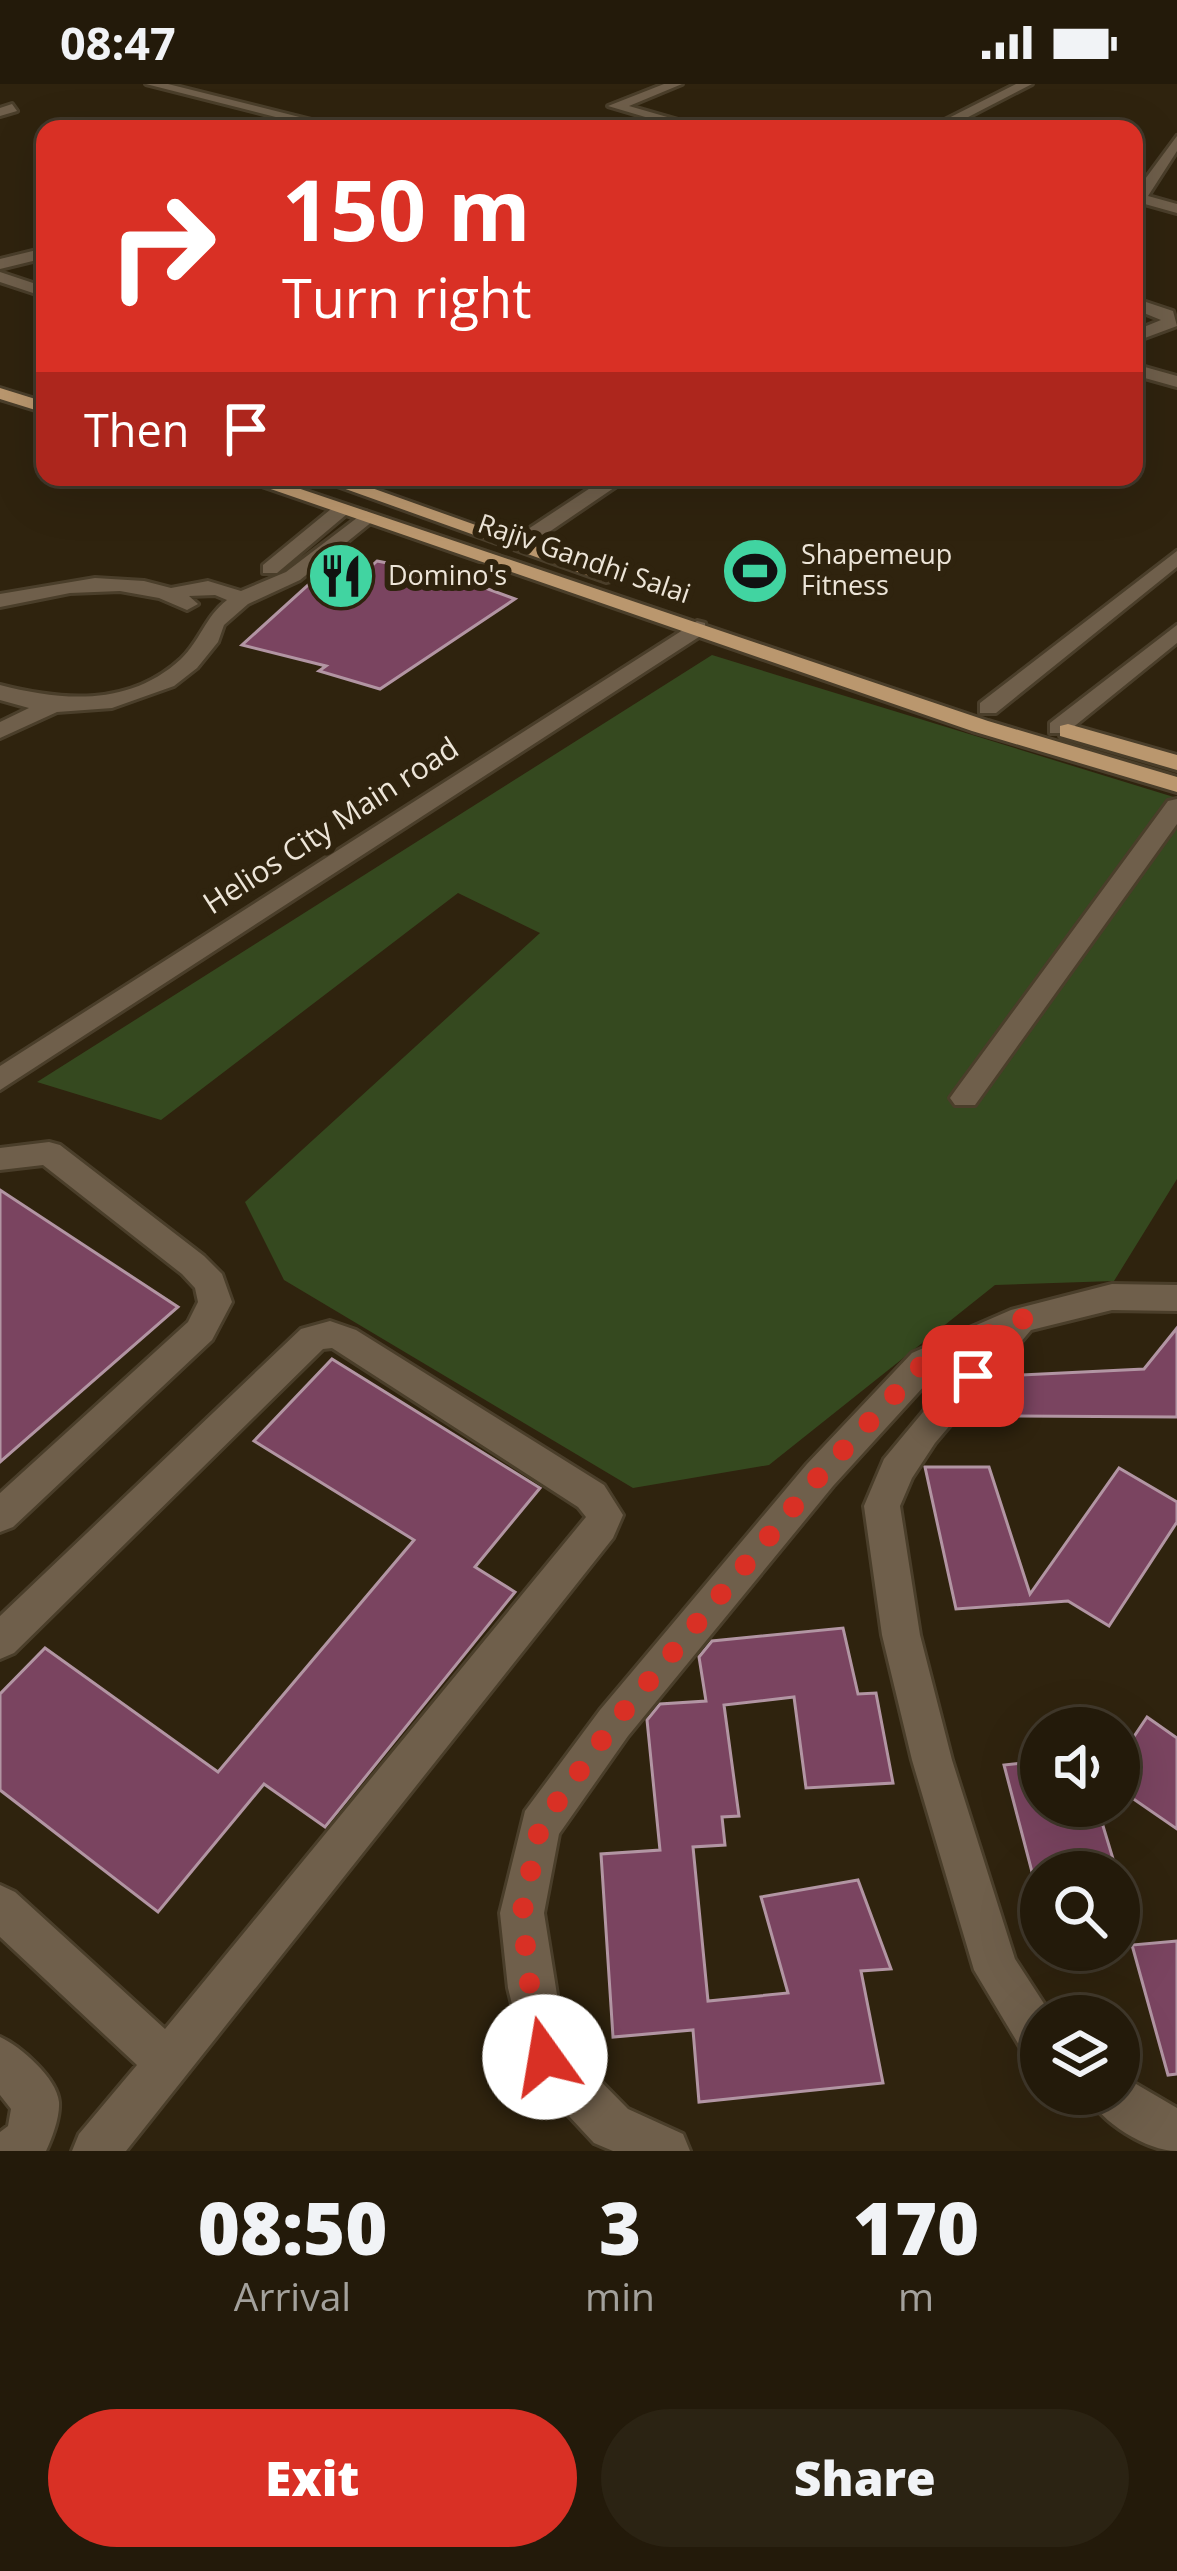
<!DOCTYPE html>
<style>
:root{--surface:#231a0a;--page:#2b2313;--text:#f1f3f6;--muted:#a3a19c;--line:#40382b;--accent:#d93025}
body{margin:0;font-family:"Open Sans",sans-serif;background:var(--page);color:var(--text);height:100vh;display:flex;flex-direction:column;font-size:45px;white-space:nowrap}
*{box-sizing:border-box;margin:0}
p{font-size:39px;color:var(--muted)}
.icon{flex:none;width:66px;height:66px;fill:none;stroke:currentColor;stroke-width:2;stroke-linecap:round;stroke-linejoin:round}
.map{position:relative;height:2067px;overflow:hidden}
.side{display:flex;flex-direction:column;background:var(--surface);flex:1}
.side>*{flex:none}
.banner{position:absolute;left:36px;top:36px;width:1107px;height:366px;border-radius:24px;box-shadow:0 12px 48px #0002,0 0 0 3px var(--line);background:#d93025;color:#fff;overflow:hidden}
.fabs{position:absolute;left:1020px;top:1623px;display:grid;gap:24px}
.fabs a{display:grid;place-items:center;width:120px;height:120px;border-radius:50%;background:var(--surface);box-shadow:0 12px 48px #0002,0 0 0 3px var(--line);font-size:60px}
.pin{position:absolute;display:grid;place-items:center;width:102px;height:102px;color:#fff;margin:-51px;border-radius:24px;box-shadow:0 6px 18px #0006}
.me{position:absolute;width:132px;margin:-66px;rotate:347deg;stroke-linejoin:round;filter:drop-shadow(0 0 9px #0008)}
.turn{display:flex;align-items:center;gap:42px;height:252px;padding:0 48px;font-size:54px}
.turn .icon{width:156px;height:156px;stroke-width:2.5}
.turn b{display:block;font-size:84px;line-height:102px}
.then{display:flex;align-items:center;height:114px;padding:0 48px;background:#0003;gap:24px;font-size:45px}
.eta{display:flex;justify-content:space-evenly;align-items:center;height:204px;text-align:center}
.eta b{font-size:72px;font-weight:800;line-height:84px}
.cta{display:flex;gap:24px;margin-top:auto;padding:24px 48px}
.cta a{flex:1;height:138px;border-radius:72px;background:var(--accent);color:#fff;font-size:48px;font-weight:800;line-height:138px;text-align:center}
.cta a+a{background:var(--page);color:var(--text)}
.status{display:flex;justify-content:space-between;align-items:center;height:84px;padding:0 60px;background:var(--surface);direction:ltr}
.status svg{height:33px;fill:currentColor}
.map>svg:first-child{display:block}
.green{fill:#35491f}
.building{fill:#7a4460;stroke:#b295a3;stroke-width:3}
.lines{fill:none;stroke-linecap:round;stroke-linejoin:round}
.minor-casing{stroke:#4a3e2a;stroke-width:6}
.major-casing{stroke:#4a3e2a;stroke-width:6}
.minor{fill:#6f5f4b;fill-rule:evenodd}
.major{fill:#ba976e;fill-rule:evenodd}
.route{stroke:#d93025;stroke-width:21;stroke-dasharray:0 37.8}
.labels{text-anchor:middle;stroke-width:12;stroke-linejoin:round;paint-order:stroke}
.far-poi-label{font-size:27px;fill:#ede5d8;stroke:#2f230e;text-anchor:start}
.far-street-label{font-size:27px;fill:#ede5d8;stroke:#2f230e}
.street-label{font-size:30px;fill:#ede5d8;stroke:#2f230e}
</style>
<div class="status"><b>08:47</b><svg viewBox="0 0 49 12"><path d="M0 12V9h3v3zM5 12V6h3v6zM10 12V3h3v9zM15 12V0h3v12zM26 1h20v11H26zM47 4h2v5h-2z"/></svg></div>
<div class="map">
<svg width="1177" height="2067" viewBox="0 0 1177 2067">
<rect width="100%" height="100%" fill="#2f230e"/>
<!-- green -->
<path class="green" d="M712,571l465,143v381l-63,102 -119,4 -226,180 -136,23 -349,-208 -39,-78 295,-269 -82,-40 -297,227 -124,-38z"/>
<!-- building -->
<path class="building" d="M377,477l73,14 65,24 -135,90 -61,-18 7,-5 -84,-21 75,-68 34,8z
M0,1106l178,117 -178,155z
M1177,1244v89l-162,-1 -23,-33 6,-7 146,-7z
M332,1275l208,129 -65,79 40,25 -190,235 -61,-43 -106,128 -158,-122v-96l45,-46 173,124 196,-232 -160,-99z
M925,1383h64l41,127 89,-126 58,34v20l-68,104 -41,-25 -112,8z
M843,1544l15,66 18,-1 17,90 -87,5 -12,-91 -70,8 15,111 -17,1 3,28 -32,2 15,154 80,-8 -27,-96 97,-17 33,89 -30,2 22,112 -184,19 -6,-72 -80,7 -12,-183 59,-4 -13,-130 13,-16 46,-3 -7,-44 13,-16z
M1147,1633l30,21v91l-58,-40v-30z
M1041,1677v45h56l20,66h-85l-28,-107z
M1177,1857v133l-9,1 -36,-130z"/>
<g class="lines">
<!-- minor casing -->
<g class="minor-casing">
<path id="minor" d="M146,0h22l179,45h-24z
M664,0h18l-53,22 80,23h-23l-78,-23z
M1016,0h16l-87,45h-18z
M12,20l5,7 -17,5v-8z
M1177,52v15l-29,45 29,8v9l-43,-12v-7z
M45,164v10l-45,11v-10z
M0,188l45,15v10l-45,-15z
M1134,214l39,13 4,15 -43,16v-11l27,-11 -27,-11z
M1134,280l43,12v11l-43,-12z
M607,393h23l-106,72h-14v-8z
M336,421l17,4 -76,64h-14v-8z
M366,427l10,6 -3,4 -73,59 -52,24 -24,21 -6,17 -21,26 -23,18 -62,22 -55,4 -57,26v-16l29,-14 -29,-8v-15c62,16 129,22 181,-26 19,-18 24,-42 46,-59l-12,-5 -26,1 9,8 -11,6 -28,-12 -39,-7 -50,2 -70,14v-13l95,-16 49,3 27,7 37,-7 33,10 45,-19z
M1177,467v16l-181,146h-16v-10z
M697,537l8,2v10l-705,457v-24z
M1177,541v18l-111,90h-16v-10z
M1177,715v25l-202,281h-20l-5,-7 5,-7 213,-290z
M49,1058l11,3 144,111 18,18 10,28 -20,38 -199,187 -13,5v-39l188,-171 10,-20 -3,-14 -13,-14 -139,-109 -43,5v-22z
M1112,1200l65,1v26l-65,-1 -81,20 -96,113 -23,35 -12,28 20,129 32,125 63,199 37,57h-11v46l-16,-7 -51,-85 -62,-210 -30,-125 -18,-129 20,-47 84,-101 -32,15 -103,113 -205,250 -69,98 -15,79 21,132 63,64 55,25 7,17h-77l-19,-8 -65,-70 -21,-85 -8,-75 25,-102 75,-101 207,-246 105,-111 99,-43z
M330,1237l26,9 248,155 19,30 -10,23 -487,613h-54l7,-17 58,-69 -137,-128v-52l15,7 150,137 421,-512 -8,-10 -246,-159 -9,1 -309,304 -14,6v-43l301,-287z
M0,1953c20,9 57,41 59,65 1,15 -7,36 -13,49h-46v-19l8,-6 3,-17 -11,-14z
M1119,1990l58,34v43c-30,0 -78,-29 -89,-57h31z"/>
</g>
<!-- major casing -->
<g class="major-casing">
<path id="major" d="M0,304l45,14v11l-45,-14z
M236,393h29l723,244 189,56v15l-205,-61z
M312,393h29l283,101 -18,4z
M1068,640l109,31v15l-117,-34v-10z"/>
</g>
<!-- minor -->
<use href="#minor" class="minor"/>
<!-- major -->
<use href="#major" class="major"/>
</g>
<g class="lines">
<!-- route -->
<path class="route" d="M545,1973l-15,-69 -8,-75 18,-87 74,-103 206,-248 104,-112 99,-44 -50,57"/>
</g>
<!-- icons -->
<defs>
<g id="stadium-disc" transform="scale(3.45)"><circle r="9.5" fill="#41d4a1" stroke="#2f230e"/><path d="M0-5a6.5 5 0 1 0 0 10a6.5 5 0 1 0 0-10ZM-3.5-1.8h7v3.6h-7Z" fill="#111"/></g>
<g id="restaurant-disc" transform="scale(3.45)"><circle r="9.5" fill="#41d4a1" stroke="#2f230e"/><path d="M-5-6h1v4h1v-4h1v4h1v-4h1v5L-1.5 .5V6h-2V.5L-5-1ZM5-6V6H3V1.5H1.5Q1.5-4 5-6Z" fill="#111"/></g>
</defs>
<g fill-rule="evenodd">
<use href="#stadium-disc" x="755" y="487"/>
<use href="#restaurant-disc" x="341" y="492"/>
</g>
<g class="labels">
<!-- far-poi labels -->
<g class="far-poi-label">
<text x="801" y="480">Shapemeup<tspan x="801" dy="31">Fitness</tspan></text>
<text x="388" y="501">Domino's</text>
</g>
<!-- far-street labels -->
<g class="far-street-label">
<text transform="translate(584 475) rotate(19)" y="9">Rajiv Gandhi Salai</text>
</g>
<!-- street labels -->
<g class="street-label">
<text transform="translate(331 742) rotate(-33)" y="10">Helios City Main road</text>
</g>
</g>
</svg>
<div class="fabs">
<a><svg class="icon" aria-label="sound" viewBox="0 0 24 24"><path d="M4 9h4l5-4v14l-5-4H4zM17 9q2 3 0 6"/></svg></a>
<a><svg class="icon" aria-label="search" viewBox="0 0 24 24"><circle cx="10" cy="10" r="6"/><path d="M15 15l6 6"/></svg></a>
<a><svg class="icon" aria-label="layers" viewBox="0 0 24 24"><path d="M12 4l9 5-9 5-9-5zM3 14l9 5 9-5"/></svg></a>
</div>
<div class="pin" style="left:973px;top:1292px;background:#d93025"><svg class="icon" aria-label="arrive" viewBox="0 0 24 24"><path d="M6 21V4h12l-3 4 3 4H6"/></svg></div>
<svg class="me" style="left:545px;top:1973px" viewBox="-20 -20 40 40"><circle r="19" fill="#fff"/><path d="M0-13L10 11 0 6-10 11z" fill="#d93025"/></svg>
<div class="banner">
<div class="turn"><svg class="icon" aria-label="right" viewBox="0 0 24 24"><path d="M7 20v-9h11M14 6l5 5-5 5"/></svg><div><b>150 m</b>Turn right</div></div>
<div class="then">Then<svg class="icon" aria-label="arrive" viewBox="0 0 24 24"><path d="M6 21V4h12l-3 4 3 4H6"/></svg></div>
</div>
</div>
<section class="side">
<div class="eta">
<div><b>08:50</b><p>Arrival</p></div>
<div><b>3</b><p>min</p></div>
<div><b>170</b><p>m</p></div>
</div>
<div class="cta"><a>Exit</a><a>Share</a></div>
</section>
